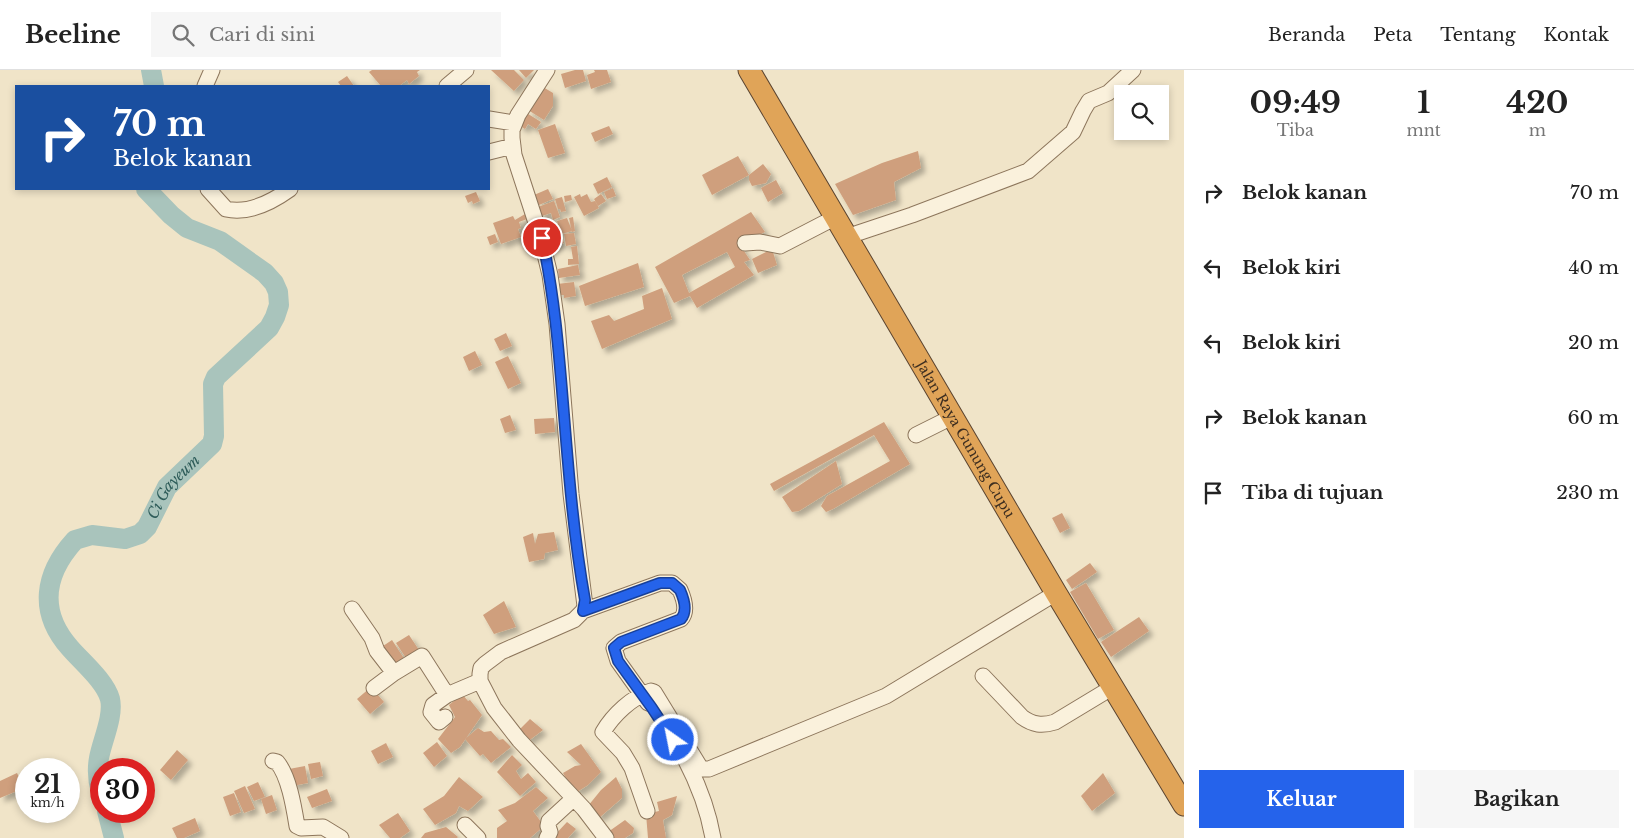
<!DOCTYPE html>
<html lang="id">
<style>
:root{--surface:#fff;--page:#f6f6f6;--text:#222;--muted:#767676;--line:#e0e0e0;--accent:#2563eb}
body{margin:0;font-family:"Libre Baskerville",serif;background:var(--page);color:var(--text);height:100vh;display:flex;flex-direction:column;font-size:19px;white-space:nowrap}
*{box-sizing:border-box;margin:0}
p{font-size:16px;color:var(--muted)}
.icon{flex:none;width:28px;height:28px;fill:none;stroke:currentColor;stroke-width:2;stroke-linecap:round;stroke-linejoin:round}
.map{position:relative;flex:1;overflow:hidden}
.side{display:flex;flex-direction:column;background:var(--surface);width:450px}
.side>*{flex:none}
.guide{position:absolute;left:15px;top:15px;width:475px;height:105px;border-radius:0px;box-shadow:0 2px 8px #0003;background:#1a4fa0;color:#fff;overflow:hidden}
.controls{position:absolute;left:1114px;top:15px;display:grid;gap:10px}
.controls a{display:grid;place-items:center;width:55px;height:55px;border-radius:0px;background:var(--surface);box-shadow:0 2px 8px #0003;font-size:25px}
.speed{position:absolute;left:15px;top:688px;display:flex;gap:10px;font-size:25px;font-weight:700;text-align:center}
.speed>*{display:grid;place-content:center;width:65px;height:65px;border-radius:50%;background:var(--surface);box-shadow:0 2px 8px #0003;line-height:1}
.speed small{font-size:12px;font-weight:400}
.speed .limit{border:8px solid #d22;background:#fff;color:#111}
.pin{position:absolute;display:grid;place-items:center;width:42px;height:42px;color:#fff;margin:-21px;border:2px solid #fff;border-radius:50%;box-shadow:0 1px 5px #0007}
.me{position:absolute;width:55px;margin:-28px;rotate:327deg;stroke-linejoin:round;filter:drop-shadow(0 0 4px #0008)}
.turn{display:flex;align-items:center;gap:18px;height:105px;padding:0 15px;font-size:22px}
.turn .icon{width:65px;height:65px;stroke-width:2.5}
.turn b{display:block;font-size:35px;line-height:42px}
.eta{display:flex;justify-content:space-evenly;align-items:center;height:85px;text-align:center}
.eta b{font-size:30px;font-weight:800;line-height:35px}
.primary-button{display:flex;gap:10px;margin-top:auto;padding:10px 15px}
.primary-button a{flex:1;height:58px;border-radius:0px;background:var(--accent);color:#fff;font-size:20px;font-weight:800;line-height:58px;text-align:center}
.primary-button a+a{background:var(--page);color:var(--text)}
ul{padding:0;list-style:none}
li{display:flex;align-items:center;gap:15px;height:75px;padding:0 15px}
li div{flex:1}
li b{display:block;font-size:19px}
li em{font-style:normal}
header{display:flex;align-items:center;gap:30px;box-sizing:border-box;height:70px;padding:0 25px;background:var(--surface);border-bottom:1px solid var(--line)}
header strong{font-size:24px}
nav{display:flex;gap:28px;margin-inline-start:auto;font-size:18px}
.search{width:350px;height:45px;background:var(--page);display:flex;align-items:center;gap:12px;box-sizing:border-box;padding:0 18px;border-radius:0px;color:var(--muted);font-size:19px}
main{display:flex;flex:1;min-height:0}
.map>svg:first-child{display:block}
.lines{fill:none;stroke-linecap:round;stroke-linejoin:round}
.river{stroke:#a9c4bc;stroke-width:20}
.building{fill:#cf9f7d;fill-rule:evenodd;filter:url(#shadow)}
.minor-casing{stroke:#8d765c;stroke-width:17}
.highway-casing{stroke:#5b4430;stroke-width:23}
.minor{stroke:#faf1dc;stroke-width:15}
.highway{stroke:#e0a458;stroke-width:21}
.route-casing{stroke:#184099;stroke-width:12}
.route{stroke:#2563eb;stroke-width:9}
.labels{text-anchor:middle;stroke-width:4.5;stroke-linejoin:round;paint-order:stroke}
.street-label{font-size:14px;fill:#3d2e20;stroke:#f7eed8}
.water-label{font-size:15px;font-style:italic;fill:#2f5d5a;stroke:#f7eed8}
</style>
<header>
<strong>Beeline</strong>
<div class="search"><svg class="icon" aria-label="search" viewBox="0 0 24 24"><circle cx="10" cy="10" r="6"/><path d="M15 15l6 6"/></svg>Cari di sini</div>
<nav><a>Beranda</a><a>Peta</a><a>Tentang</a><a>Kontak</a></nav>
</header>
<main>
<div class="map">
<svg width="1184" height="768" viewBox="0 0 1184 768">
<defs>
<filter id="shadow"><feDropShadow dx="4.5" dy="4.5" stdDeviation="2.5" flood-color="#0004"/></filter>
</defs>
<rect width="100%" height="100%" fill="#f0e4c8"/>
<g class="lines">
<!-- river -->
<g class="river">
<path d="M151,0l3,16"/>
<path id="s1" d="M101,722c-3,-10 -4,-23 -2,-34 3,-17 15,-42 11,-59 -5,-18 -28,-37 -40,-51 -32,-36 -26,-74 5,-108l17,-5 33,4 15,-5 7,-7 20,-40 45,-43 2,-8 -1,-52 3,-7 53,-49 6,-11 4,-12 -1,-13 -4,-9 -9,-10 -45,-32 -33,-13 -16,-13 -25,-26"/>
<path d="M107,741l7,27"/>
</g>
</g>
<!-- building -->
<path class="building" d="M372,0h48l-3,2 2,4 -10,8 -2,-4 -8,6h-18l-12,-14z
M491,0h23l10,10 -10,11z
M519,0h15l-8,8z
M575,0h8l3,11 -21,7 -4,-14z
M594,0h13l4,12 -20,7 -4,-14 8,-3z
M347,6l7,10h-13l-3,-4z
M543,17l10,6v13l-9,14 -16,-10z
M525,42l16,10 -5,7 -8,-5 -3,5 -8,-5z
M555,54l10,29 -17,5 -10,-28z
M609,56l4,8 -18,8 -4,-9z
M918,81l3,17 -27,14 2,18 -43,15 -18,-31 47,-21z
M738,86l11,19 -37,20 -10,-20z
M763,94l8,10 -5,9 -14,3 -3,-6v-5z
M607,107l5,10 -14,7 -5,-10z
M776,110l7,13 -15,9 -7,-14z
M613,118l3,8 -9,3 -3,-7z
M548,119l5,10 -14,6 -5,-10z
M476,122l4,9 -7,3 -1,-3 -4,2 -3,-7z
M580,124l1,3 6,-3 4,8 4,-1 4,7 -15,8 -10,-19z
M601,124l5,7 -8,5 -4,-7z
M571,125l1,5 -7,2 -1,-6z
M562,127l4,14 -5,1 -1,-3h-2l-3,-10z
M554,131l6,16 -7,3 -2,-7 -9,3 -4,-9z
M751,142l14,20 -25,13 10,15 -6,2 10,13 -57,33 -7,-12 -16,7 -19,-36zM727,182l8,15 -46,26 -7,-18z
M525,144l2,5 -8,3 2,6 -3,1 3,8 -20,7 -8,-21 20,-7 2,4z
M573,147l2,14 -3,1 -3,-14z
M567,148l5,13 -14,4 -3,-10 3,-1 -1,-3z
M574,163l2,11 -10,2 -2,-12z
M495,164l3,8 -8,3 -3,-8z
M561,166l3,7 -11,4 -3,-8z
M577,176l2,18 -11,1v-6h5l-2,-12z
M772,179l5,16 -19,8 -6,-14z
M638,193l6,24 -59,19 -6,-20z
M578,195l2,10 -21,3 -1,-9z
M574,212l2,14 -12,2v-3h-5l-2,-11z
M662,218l10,31 -70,30 -11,-28 18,-6 5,6 30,-12 -2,-13z
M506,263l6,13 -12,5 -6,-12z
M475,281l7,14 -13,6 -6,-14z
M508,286l13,27 -13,6 -13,-27z
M510,345l6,15 -11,3 -5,-14z
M554,348l1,14 -20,2 -1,-15z
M884,352l26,42 -77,45 -7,3 -5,-6 6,-10 63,-35 -16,-26 -100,56 -4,-7z
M836,391l6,23 -43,27 -7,1 -10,-15z
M1062,443l8,15 -10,5 -8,-15z
M554,462l4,18 -13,3 -1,6 -15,3 -6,-25 10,-4 2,11 3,-10z
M1090,493l7,9 -25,17 -6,-9z
M1086,513l28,47 -16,9 -28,-47z
M504,531l12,26 -22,7 -11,-19z
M1139,547l10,14 -38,26 -10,-15z
M409,565l10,15 -13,8 -10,-15z
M392,570l13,20 -9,6 -13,-20z
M371,617l13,15 -14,12 -13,-15z
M462,624l6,7 2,-1 12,15 -22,32 -9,6 -13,-14 17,-22 -6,-12z
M530,649l13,11 -16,12 -9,-11z
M478,658l6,4 7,-1 8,9 4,-1 8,8 -20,16 -8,-9 -3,2 -15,-17z
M437,672l10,14 -13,11 -11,-14z
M386,673l7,14 -15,7 -7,-13z
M581,674l20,28 -13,13 -11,7 -12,-10 2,-2 -4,-7 12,-7 6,-1 -14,-13z
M177,680l11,10 -17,20 -11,-10z
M512,685l10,10 -6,6 5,8 7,-6 8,9 -16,14 -23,-24z
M320,692l3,14 -12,3 -3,-15z
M305,696l3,17 -16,3 -3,-17z
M26,700v15l-6,-12z
M17,703l7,15 -24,10v-17z
M1103,703l12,20 -23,18 -11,-15z
M459,707l24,20 -15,14 -9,-5 -3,7 -21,12 -12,-16 21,-13z
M616,707l6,12v9l-23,20 -11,-12 13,-16z
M258,712l7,15 -11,4 -7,-14z
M245,716l10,23 -11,4 -10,-22z
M536,717l12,11 -15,13 11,15 -14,12h-33v-10l10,-7 -9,-11 17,-7z
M327,719l5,12 -20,7 -5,-11z
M234,723l7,19 -11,4 -7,-19z
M272,725l5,15 -11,4 -5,-15z
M677,726l-5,19 -9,5 3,18h-18l-2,-24 13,-3 -2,-9z
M398,743l12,18 -10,7h-10l-11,-13z
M195,748l5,13 -16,7h-7l-5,-10z
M625,750l9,8 -1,5 -8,5h-13l-4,-6z
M567,752l9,7 -8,9h-16z
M446,757l12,10 -1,1h-36l4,-5z"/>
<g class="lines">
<!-- minor casing -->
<g class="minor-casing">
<path id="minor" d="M547,0l-29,45 -6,15v8l2,17 27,83 9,37 7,49 14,170 14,112 -2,5 -9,9 -73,32 -16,12 -4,4 -1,6v7l14,27 25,32 65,69 22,29
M205,16l7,-16
M447,16l19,-16
M489,49l25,4
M489,82l24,-6
M208,119l18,20c22,5 46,-7 64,-20
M846,167l66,-22 116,-44 45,-39 10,-21 6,-10 19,-8 25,-23
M745,173l15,-1 20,4 56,-29
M916,365l36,-18
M352,539l20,29 5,13 17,22 28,-17 25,39
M583,541l77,-28h12l8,7c4,9 8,21 1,29l-60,23 -7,6 4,13 30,42
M983,606l39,41c11,8 20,9 33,5l58,-35
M374,618l20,-15
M445,647l-6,5 -8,-10 2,-7 14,-10 33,-14
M683,685c14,26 25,54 30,83
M273,691l4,1c12,14 17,46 20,64l4,2 22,-1 18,11
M647,741l-15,-43 -9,-15 -20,-21c10,-17 29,-35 48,-41l3,1 46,75 3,2h6l177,-73 170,-103
M465,755l13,13
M547,768l3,-6 -2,-6 1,-5 25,-23"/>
</g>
<!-- highway casing -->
<g class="highway-casing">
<g id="highway">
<path id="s2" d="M749,0l307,523 128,212"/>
</g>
</g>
<!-- minor -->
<use href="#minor" class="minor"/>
<!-- highway -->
<use href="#highway" class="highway"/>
</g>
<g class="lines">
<!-- route casing -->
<g class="route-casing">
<path id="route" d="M542,168c13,60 17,116 22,177 5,62 10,124 21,185l-2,11 77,-28h12l8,7c4,9 8,21 1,29l-60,23 -7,6 4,13 34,47 21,32"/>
</g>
<!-- route -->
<use href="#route" class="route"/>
</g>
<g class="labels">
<!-- street labels -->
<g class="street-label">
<text dy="5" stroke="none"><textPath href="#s2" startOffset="428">Jalan Raya Gunung Cupu</textPath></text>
</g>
<!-- water labels -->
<g class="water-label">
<text dy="5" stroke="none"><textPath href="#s1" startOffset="406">Ci Gayeum</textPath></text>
</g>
</g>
</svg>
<div class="controls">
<a><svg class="icon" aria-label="search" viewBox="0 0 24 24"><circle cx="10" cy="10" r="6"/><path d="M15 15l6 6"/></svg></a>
</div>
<div class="speed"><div>21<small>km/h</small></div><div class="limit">30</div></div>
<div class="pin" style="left:542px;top:168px;background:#d93025"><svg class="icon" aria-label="arrive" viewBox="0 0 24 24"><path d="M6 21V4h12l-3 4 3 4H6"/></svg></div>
<svg class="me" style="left:673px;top:670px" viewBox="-20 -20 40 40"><circle r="17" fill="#2563eb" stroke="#fff" stroke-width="3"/><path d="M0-11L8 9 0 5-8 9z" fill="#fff"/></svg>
<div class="guide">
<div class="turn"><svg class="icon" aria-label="right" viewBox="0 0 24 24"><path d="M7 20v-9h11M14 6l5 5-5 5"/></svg><div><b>70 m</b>Belok kanan</div></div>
</div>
</div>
<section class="side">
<div class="eta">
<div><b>09:49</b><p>Tiba</p></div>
<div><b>1</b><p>mnt</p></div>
<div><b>420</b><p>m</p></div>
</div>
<ul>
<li><svg class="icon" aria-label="right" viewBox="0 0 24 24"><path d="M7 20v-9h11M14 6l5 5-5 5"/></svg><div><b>Belok kanan</b></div><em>70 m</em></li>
<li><svg class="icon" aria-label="left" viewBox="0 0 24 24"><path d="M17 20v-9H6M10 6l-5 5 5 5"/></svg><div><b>Belok kiri</b></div><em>40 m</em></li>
<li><svg class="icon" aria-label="left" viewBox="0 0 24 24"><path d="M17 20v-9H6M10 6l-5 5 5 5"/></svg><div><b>Belok kiri</b></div><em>20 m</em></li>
<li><svg class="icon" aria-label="right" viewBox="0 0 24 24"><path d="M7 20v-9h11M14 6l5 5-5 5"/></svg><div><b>Belok kanan</b></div><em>60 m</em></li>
<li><svg class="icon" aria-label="arrive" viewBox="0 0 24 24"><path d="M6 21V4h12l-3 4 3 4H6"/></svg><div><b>Tiba di tujuan</b></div><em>230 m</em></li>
</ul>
<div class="primary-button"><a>Keluar</a><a>Bagikan</a></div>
</section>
</main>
